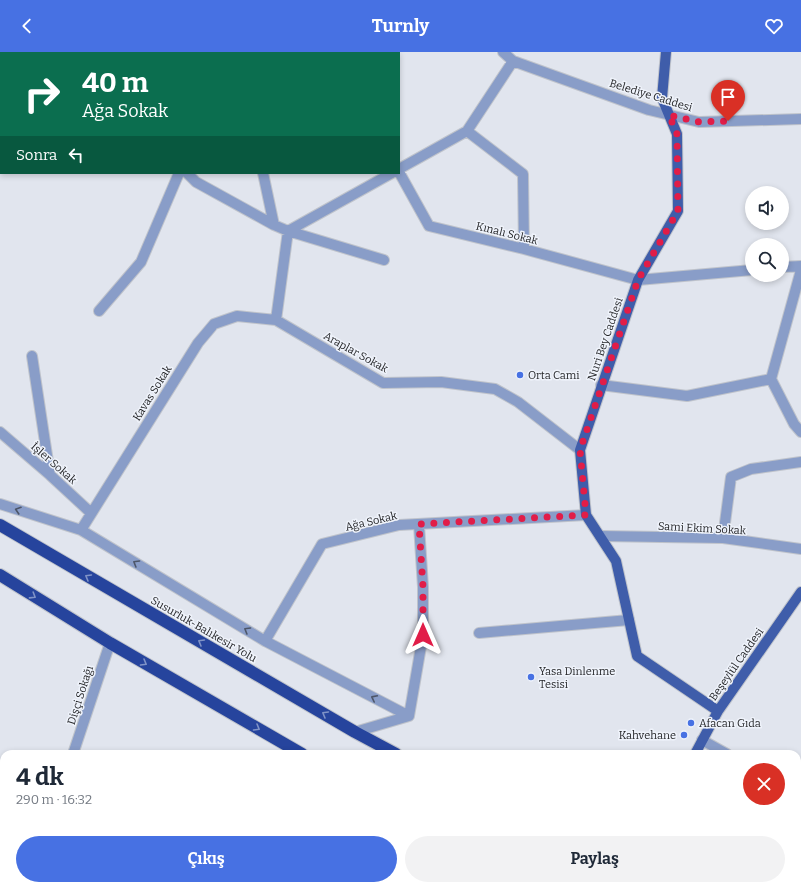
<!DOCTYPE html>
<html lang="tr">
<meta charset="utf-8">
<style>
:root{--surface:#fff;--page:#f2f2f3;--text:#1f2937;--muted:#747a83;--accent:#4771e3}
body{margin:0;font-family:Bitter,serif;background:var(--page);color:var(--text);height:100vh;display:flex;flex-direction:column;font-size:15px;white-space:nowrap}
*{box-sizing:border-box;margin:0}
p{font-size:13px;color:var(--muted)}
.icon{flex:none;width:22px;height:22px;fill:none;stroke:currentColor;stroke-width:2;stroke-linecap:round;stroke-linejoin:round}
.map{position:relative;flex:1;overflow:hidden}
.panel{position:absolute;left:0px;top:698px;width:801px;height:140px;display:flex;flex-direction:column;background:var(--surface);border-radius:12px 12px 0 0;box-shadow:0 2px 6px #0003}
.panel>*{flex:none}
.guide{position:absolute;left:0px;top:0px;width:400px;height:122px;box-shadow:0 2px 6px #0003;background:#0b6e4f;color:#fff;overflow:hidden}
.tools{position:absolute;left:745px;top:134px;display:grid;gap:8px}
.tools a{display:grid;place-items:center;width:44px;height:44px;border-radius:50%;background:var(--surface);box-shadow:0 2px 6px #0003;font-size:20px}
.pin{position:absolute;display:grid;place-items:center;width:34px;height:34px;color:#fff;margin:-41px -17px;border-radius:50% 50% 50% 0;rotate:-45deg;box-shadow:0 0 4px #0007}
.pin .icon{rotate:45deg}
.me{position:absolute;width:44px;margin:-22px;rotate:0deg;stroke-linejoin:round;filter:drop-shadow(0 0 3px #0008)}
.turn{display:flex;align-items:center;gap:14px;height:84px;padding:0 16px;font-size:18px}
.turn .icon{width:52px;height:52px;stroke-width:2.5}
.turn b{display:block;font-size:28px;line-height:34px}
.then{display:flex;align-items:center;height:38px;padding:0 16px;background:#0003;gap:8px;font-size:15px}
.round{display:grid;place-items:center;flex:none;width:42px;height:42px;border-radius:21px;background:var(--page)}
.overview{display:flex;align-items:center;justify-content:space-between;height:68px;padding:0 16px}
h1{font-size:24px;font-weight:700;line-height:30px}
.primary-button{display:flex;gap:8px;margin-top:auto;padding:8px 16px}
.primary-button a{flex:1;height:46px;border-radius:24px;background:var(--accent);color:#fff;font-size:16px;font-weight:700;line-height:46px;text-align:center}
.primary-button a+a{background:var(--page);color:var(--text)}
header{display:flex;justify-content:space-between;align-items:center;height:52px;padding:0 16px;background:var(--accent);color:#fff;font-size:18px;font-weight:700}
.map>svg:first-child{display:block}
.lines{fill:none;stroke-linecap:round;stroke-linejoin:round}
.minor-casing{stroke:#bfc3cb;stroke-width:12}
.major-casing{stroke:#bfc3cb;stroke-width:12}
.highway-casing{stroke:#bfc3cb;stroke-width:14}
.minor{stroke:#899dc8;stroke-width:10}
.major{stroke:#3f5daa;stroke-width:10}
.highway{stroke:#26449d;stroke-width:12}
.oneway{stroke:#4d5669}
.oneway2{stroke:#8093c7}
.route{stroke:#e11d48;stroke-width:7;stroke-dasharray:0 12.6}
.poi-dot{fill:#4771e3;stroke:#eff3fb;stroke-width:1.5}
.labels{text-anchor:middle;stroke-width:3;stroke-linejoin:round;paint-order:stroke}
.street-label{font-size:11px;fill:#252629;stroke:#eff3fb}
.poi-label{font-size:11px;fill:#252629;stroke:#eff3fb;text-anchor:start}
</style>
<header><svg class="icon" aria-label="back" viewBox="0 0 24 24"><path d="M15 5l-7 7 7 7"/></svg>Turnly<svg class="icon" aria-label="heart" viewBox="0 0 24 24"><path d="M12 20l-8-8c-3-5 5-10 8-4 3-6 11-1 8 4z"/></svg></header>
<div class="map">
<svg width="801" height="838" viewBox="0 0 801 838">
<rect width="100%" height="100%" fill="#e1e5ee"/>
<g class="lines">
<!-- minor casing -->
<g class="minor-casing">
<path id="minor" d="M136,0l1,1
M236,0l1,1
M503,0l10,9 136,49 50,12 102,-3
M343,1l1,-1
M0,74h1
M467,79l56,43 1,75
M399,117l68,-38 46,-70
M399,120l30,54 95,23 114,31 114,-10
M187,121l9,9 78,43 14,6 96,29
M263,121l11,52
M288,179l104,-58
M782,215l19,-1
M99,259l42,-49 38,-89
M276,268l12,-89
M32,304l18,119
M771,327l30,-109
M601,333l86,11 84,-17 23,45 7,8
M0,380l50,43 41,38
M0,452l81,26 184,111 144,75
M81,478l117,-187 16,-19 23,-8 39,4 107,63 58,-1 54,7 23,13 62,48
M600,484l123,2 78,11
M723,486l8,-61 20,-8 50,-7
M479,581l150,-13
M265,589l57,-97 77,-19 187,-10
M409,664l14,-81v-48l-4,-62
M355,680l54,-16
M702,688l25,14
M73,702l37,-111
M0,736l4,3
M797,743l4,2
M158,834l6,4
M703,834l2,4
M757,834l7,4
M12,838l3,-4
M35,838l1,-4"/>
</g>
<!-- major casing -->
<g class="major-casing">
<path id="major" d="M666,0l-4,46 15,36 1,77 -40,69 -58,170 6,65 30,46 21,95 81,55
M695,702l23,-43 83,-119
M252,838l3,-4"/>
</g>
<!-- highway casing -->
<g class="highway-casing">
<path id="highway" d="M0,473l355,207 41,22
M0,523l110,68 192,111
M499,834l6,4
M641,834l2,4
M559,838l3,-4"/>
</g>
<!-- minor -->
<use href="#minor" class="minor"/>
<!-- major -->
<use href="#major" class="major"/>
<!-- highway -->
<use href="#highway" class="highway"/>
</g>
<!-- one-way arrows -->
<defs><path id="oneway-chevron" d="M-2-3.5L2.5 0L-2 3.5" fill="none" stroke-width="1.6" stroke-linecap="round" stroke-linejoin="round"/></defs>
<g class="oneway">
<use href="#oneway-chevron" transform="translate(18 458) rotate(-162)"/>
<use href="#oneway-chevron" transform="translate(136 511) rotate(-149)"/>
<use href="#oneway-chevron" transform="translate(247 578) rotate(-149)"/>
<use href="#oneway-chevron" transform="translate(374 646) rotate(-153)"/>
</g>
<g class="oneway2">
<use href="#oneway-chevron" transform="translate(88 525) rotate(-150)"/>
<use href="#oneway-chevron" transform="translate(33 544) rotate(32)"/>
<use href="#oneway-chevron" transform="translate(201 590) rotate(-150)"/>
<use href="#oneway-chevron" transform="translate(144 611) rotate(30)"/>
<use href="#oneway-chevron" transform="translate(325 662) rotate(-150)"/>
<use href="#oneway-chevron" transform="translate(257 676) rotate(30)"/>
</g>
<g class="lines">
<!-- route -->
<path class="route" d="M423,583v-48l-4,-63 167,-9 -6,-65 58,-170 40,-69 -1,-77 -8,-19 30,7 29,-1"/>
</g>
<!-- markers -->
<g class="poi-dot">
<circle cx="520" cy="323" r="4"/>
<circle cx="531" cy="625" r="4"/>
<circle cx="691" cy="671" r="4"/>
<circle cx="684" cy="683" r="4"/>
</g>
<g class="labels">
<!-- street labels -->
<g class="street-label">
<text transform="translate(651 43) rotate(17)" y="4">Belediye Caddesi</text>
<text transform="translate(507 181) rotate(14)" y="4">Kınalı Sokak</text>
<text transform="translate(605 287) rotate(-71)" y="4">Nuri Bey Caddesi</text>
<text transform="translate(356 300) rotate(29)" y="4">Araplar Sokak</text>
<text transform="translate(152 341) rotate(-58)" y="4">Kavas Sokak</text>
<text transform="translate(54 411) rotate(41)" y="4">İşler Sokak</text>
<text transform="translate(371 469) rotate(-13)" y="4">Ağa Sokak</text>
<text transform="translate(702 476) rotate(3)" y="4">Sami Ekim Sokak</text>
<text transform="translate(204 577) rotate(30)" y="4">Susurluk-Balıkesir Yolu</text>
<text transform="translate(736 612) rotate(-55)" y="4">Beşeylül Caddesi</text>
<text transform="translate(80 643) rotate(-72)" y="4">Dişçi Sokağı</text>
</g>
<!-- poi labels -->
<g class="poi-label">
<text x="528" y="327">Orta Cami</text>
<text x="539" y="623">Yasa Dinlenme<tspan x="539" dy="13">Tesisi</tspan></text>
<text x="699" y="675">Afacan Gıda</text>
<text x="676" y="687" text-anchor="end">Kahvehane</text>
</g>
</g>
</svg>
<div class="tools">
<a><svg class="icon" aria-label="sound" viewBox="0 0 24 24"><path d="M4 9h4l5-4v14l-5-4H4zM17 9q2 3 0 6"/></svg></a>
<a><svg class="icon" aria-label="search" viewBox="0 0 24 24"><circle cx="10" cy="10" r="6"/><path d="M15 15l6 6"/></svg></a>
</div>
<div class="pin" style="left:728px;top:69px;background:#d93025"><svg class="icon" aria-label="arrive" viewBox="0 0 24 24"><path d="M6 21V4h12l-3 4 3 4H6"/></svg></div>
<svg class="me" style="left:423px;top:583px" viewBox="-20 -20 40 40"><path d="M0-17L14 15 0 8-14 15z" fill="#e11d48" stroke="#fff" stroke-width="4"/></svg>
<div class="guide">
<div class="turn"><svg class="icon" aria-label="right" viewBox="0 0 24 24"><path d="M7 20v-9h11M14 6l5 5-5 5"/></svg><div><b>40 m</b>Ağa Sokak</div></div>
<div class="then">Sonra<svg class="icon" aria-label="left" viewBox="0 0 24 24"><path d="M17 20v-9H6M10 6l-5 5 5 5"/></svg></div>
</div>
<section class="panel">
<div class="overview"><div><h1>4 dk</h1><p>290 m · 16:32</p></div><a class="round" style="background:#d93025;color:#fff"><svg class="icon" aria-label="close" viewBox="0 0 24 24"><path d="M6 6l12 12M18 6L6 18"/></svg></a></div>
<div class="primary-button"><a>Çıkış</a><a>Paylaş</a></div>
</section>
</div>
